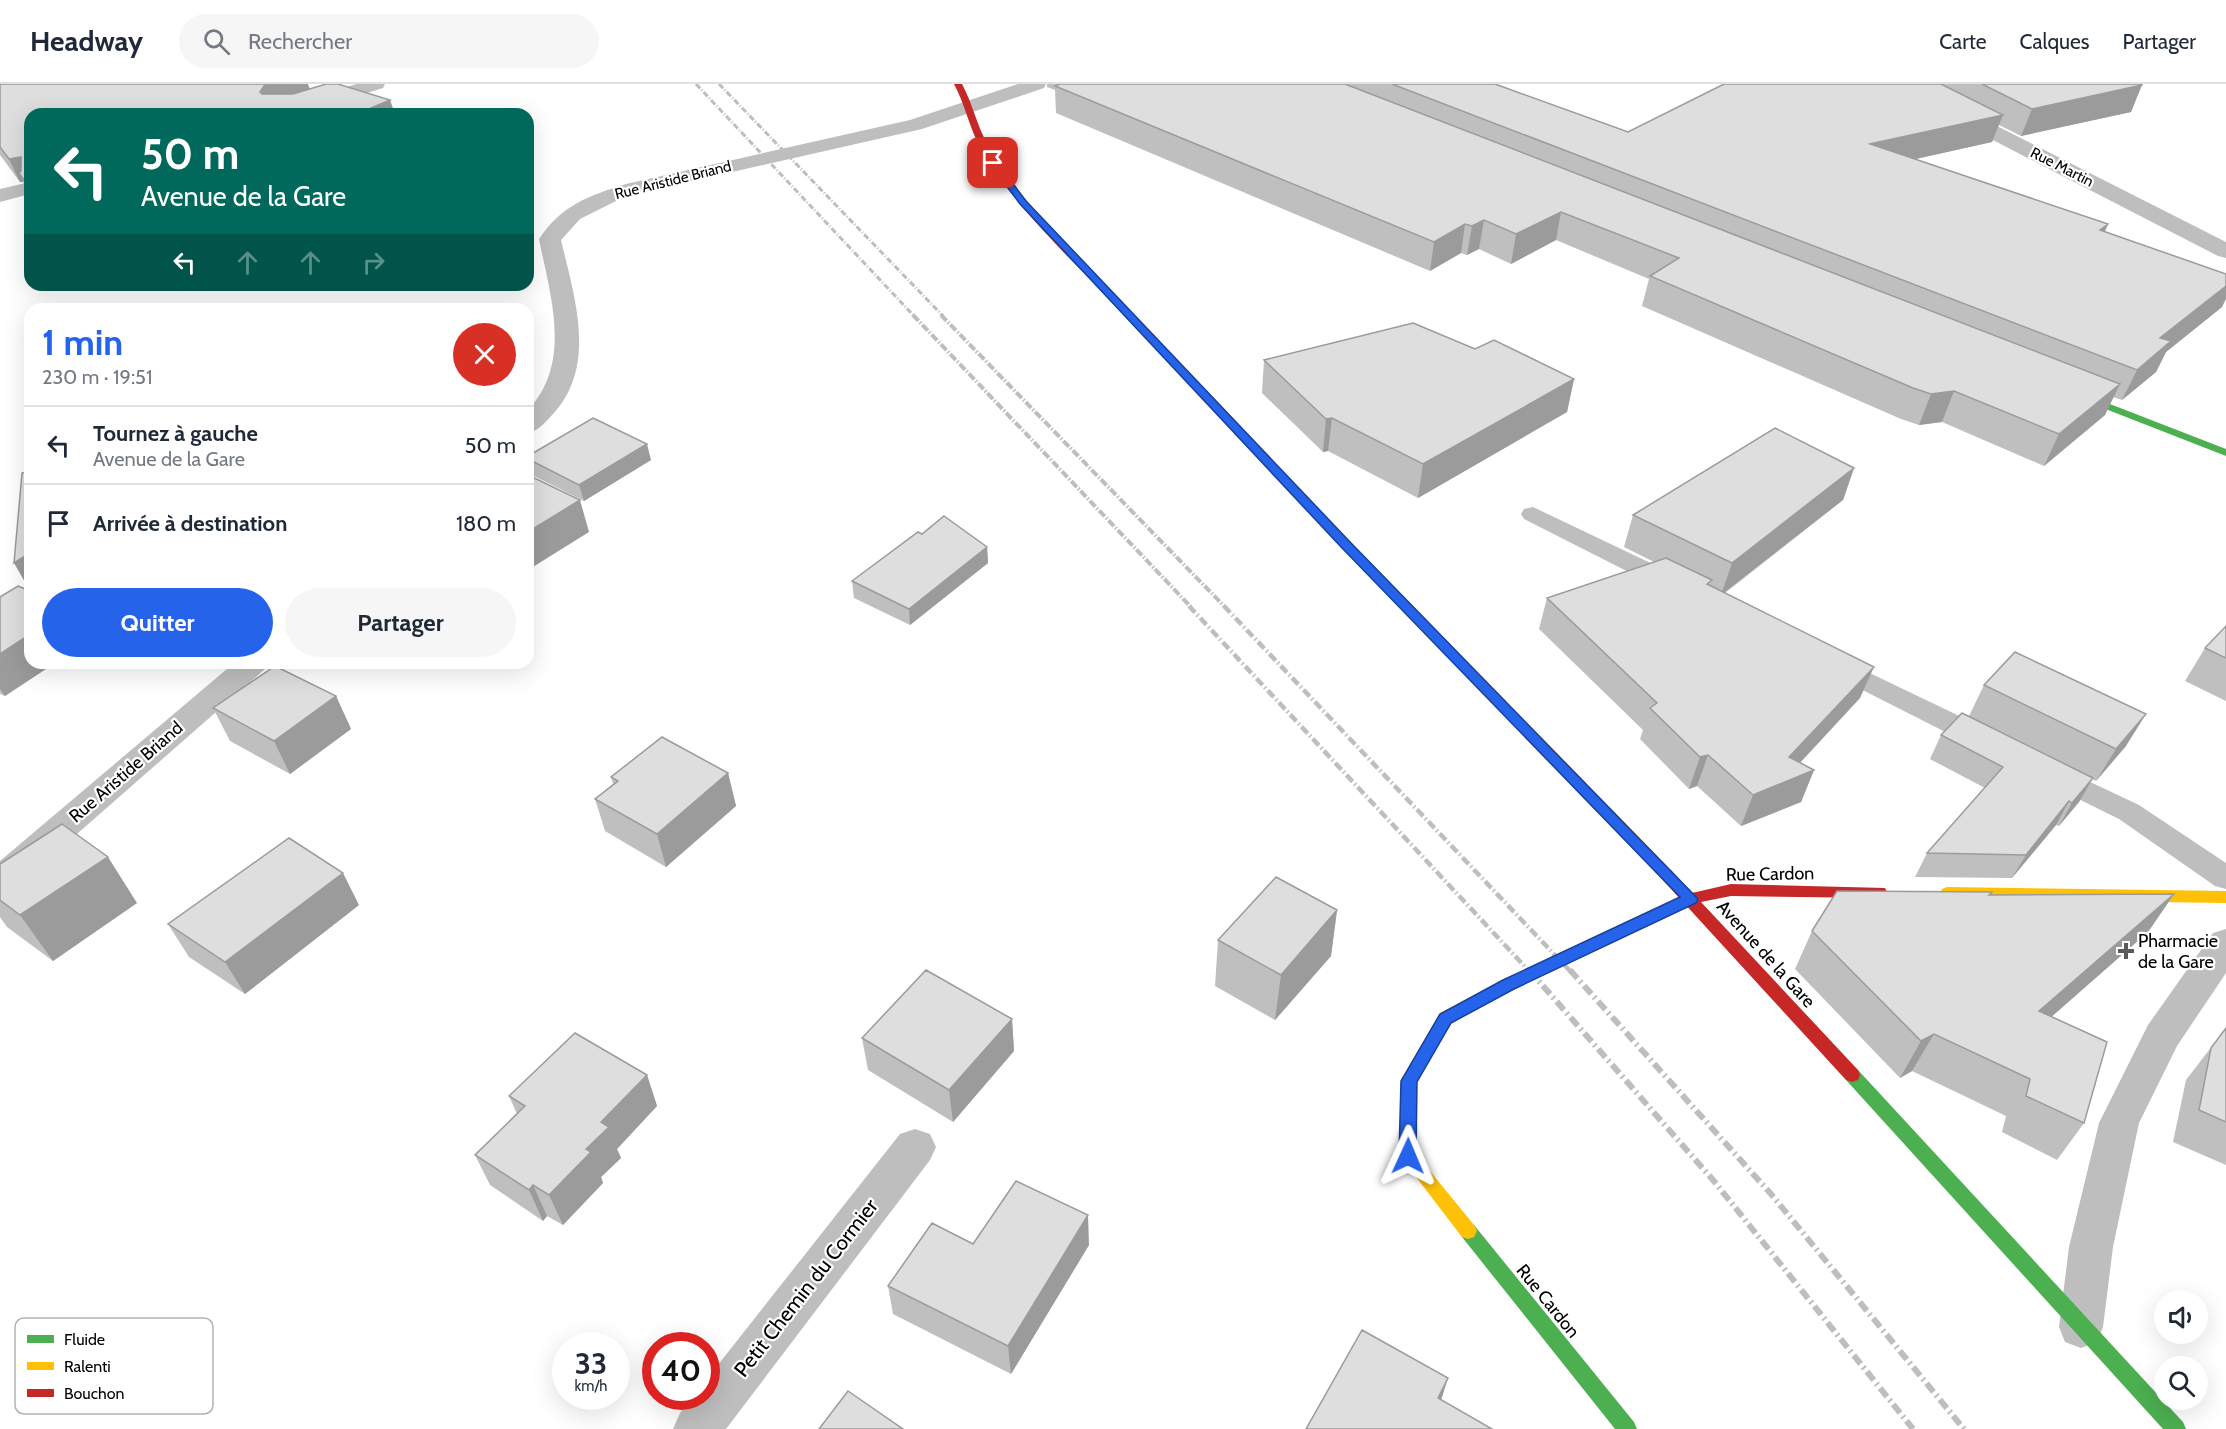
<!DOCTYPE html>
<html lang="fr">
<meta charset="utf-8">
<style>
:root{--surface:#fff;--page:#f6f6f7;--text:#1f2937;--muted:#747a83;--line:#e0e1e3;--accent:#2563eb}
body{margin:0;font-family:Cabin,sans-serif;background:var(--page);color:var(--text);height:100vh;display:flex;flex-direction:column;font-size:22px;white-space:nowrap}
*{box-sizing:border-box;margin:0}
p{font-size:20px;color:var(--muted)}
.icon{flex:none;width:33px;height:33px;fill:none;stroke:currentColor;stroke-width:2;stroke-linecap:round;stroke-linejoin:round}
.map{position:relative;flex:1;overflow:hidden}
.side{position:absolute;left:24px;top:219px;width:510px;height:366px;display:flex;flex-direction:column;background:var(--surface);border-radius:18px;box-shadow:0 6px 24px #0002}
.side>*{flex:none}
.guide{position:absolute;left:24px;top:24px;width:510px;height:183px;border-radius:18px;box-shadow:0 6px 24px #0002;background:#00695c;color:#fff;overflow:hidden}
.tools{position:absolute;left:2154px;top:1206px;display:grid;gap:12px}
.tools a{display:grid;place-items:center;width:54px;height:54px;border-radius:50%;background:var(--surface);box-shadow:0 6px 24px #0002;font-size:30px}
.speed{position:absolute;left:552px;top:1248px;display:flex;gap:12px;font-size:30px;font-weight:700;text-align:center}
.speed>*{display:grid;place-content:center;width:78px;height:78px;border-radius:50%;background:var(--surface);box-shadow:0 6px 24px #0002;line-height:1}
.speed small{font-size:15px;font-weight:400}
.speed .limit{border:9px solid #d22;background:#fff;color:#111}
.pin{position:absolute;display:grid;place-items:center;width:51px;height:51px;color:#fff;margin:-26px;border-radius:12px;box-shadow:0 3px 9px #0006}
.me{position:absolute;width:66px;margin:-33px;rotate:1deg;stroke-linejoin:round;filter:drop-shadow(0 0 4px #0008)}
.turn{display:flex;align-items:center;gap:21px;height:126px;padding:0 18px;font-size:27px}
.turn .icon{width:78px;height:78px;stroke-width:2.5}
.turn b{display:block;font-size:42px;line-height:51px}
.lanes{display:flex;align-items:center;height:57px;padding:0 18px;background:#0003;justify-content:center;gap:30px;direction:ltr}
.lanes .off{opacity:.35}
.round{display:grid;place-items:center;flex:none;width:63px;height:63px;border-radius:32px;background:var(--page)}
.summary{display:flex;align-items:center;justify-content:space-between;height:102px;padding:0 18px}
h1{font-size:36px;font-weight:700;line-height:45px;color:var(--accent)}
.cta{display:flex;gap:12px;margin-top:auto;padding:12px 18px}
.cta a{flex:1;height:69px;border-radius:36px;background:var(--accent);color:#fff;font-size:24px;font-weight:700;line-height:69px;text-align:center}
.cta a+a{background:var(--page);color:var(--text)}
ul{padding:0;list-style:none}
li{display:flex;align-items:center;gap:18px;height:78px;padding:0 18px;border-top:2px solid var(--line)}
li div{flex:1}
li b{display:block;font-size:22px}
li em{font-style:normal}
header{display:flex;align-items:center;gap:36px;box-sizing:border-box;height:84px;padding:0 30px;background:var(--surface);border-bottom:2px solid var(--line)}
header strong{font-size:28px}
nav{display:flex;gap:33px;margin-inline-start:auto;font-size:21px}
.search{width:420px;height:54px;background:var(--page);display:flex;align-items:center;gap:15px;box-sizing:border-box;padding:0 21px;border-radius:33px;color:var(--muted);font-size:22px}
.map>svg:first-child{display:block}
.lines{fill:none;stroke-linecap:round;stroke-linejoin:round}
.lane{fill:#bebebe;fill-rule:evenodd}
.street{fill:#bebebe;fill-rule:evenodd}
.fast{fill:#4caf50;fill-rule:evenodd}
.slow{fill:#ffc107;fill-rule:evenodd}
.jam{fill:#c62828;fill-rule:evenodd}
.rail-far3{stroke:#bebebe;stroke-width:3;stroke-dasharray:6 2 1 2;stroke-linecap:butt}
.rail-far2{stroke:#bebebe;stroke-width:4;stroke-dasharray:8 2 1.5 2;stroke-linecap:butt}
.rail-far1{stroke:#bebebe;stroke-width:4.5;stroke-dasharray:9 3 1.5 3;stroke-linecap:butt}
.rail{stroke:#bebebe;stroke-width:6;stroke-dasharray:11 4 2 4;stroke-linecap:butt}
.wall{fill:#bfbfbf}
.shaded-wall{fill:#9b9b9b}
.building{fill:#dedede;stroke:#9b9b9b;stroke-width:1.5}
.route{fill:#2563eb;stroke:#184099;stroke-width:1.5}
.poi-dot{fill:#595959;stroke:#fff;stroke-width:2}
.labels{text-anchor:middle;stroke-width:4.5;stroke-linejoin:round;paint-order:stroke}
.far-street-label{font-size:15px;fill:#000;stroke:#fff}
.street-label{font-size:18px;fill:#000;stroke:#fff}
.poi-label{font-size:18px;fill:#000;stroke:#fff;text-anchor:start}
.near-street-label{font-size:21px;fill:#000;stroke:#fff}
.key{fill:#fff;stroke:#b2b2b2;stroke-width:1.5}
.key-label{font-size:16px;fill:#000}
</style>
<header>
<strong>Headway</strong>
<div class="search"><svg class="icon" aria-label="search" viewBox="0 0 24 24"><circle cx="10" cy="10" r="6"/><path d="M15 15l6 6"/></svg>Rechercher</div>
<nav><a>Carte</a><a>Calques</a><a>Partager</a></nav>
</header>
<div class="map">
<svg width="2226" height="1345" viewBox="0 0 2226 1345">
<rect width="100%" height="100%" fill="#fff"/>
<g class="lines">
<!-- lane -->
<path class="lane" d="M1533,423l149,71 4,6 -4,6 -9,2 -9,-2 -140,-71 -3,-5 3,-5z
M1832,571l165,79 4,7 -4,7 -10,3 -10,-3 -154,-78 -4,-6 4,-6z
M2052,680l87,41 87,58v26l-11,-3 -96,-67 -77,-38 -4,-7 4,-7z"/>
<!-- street -->
<path class="street" d="M356,0h29l-2,4 -83,26h-30l3,-4z
M1018,0h28l-2,4 -122,41 -283,64 -25,9 -34,17 -19,21c13,56 37,125 -8,174 -8,8 -13,16 -25,19v-23c45,-48 22,-115 11,-171 23,-34 49,-43 87,-55l284,-64z
M1890,0h24l312,158v16l-8,-2 -326,-168z
M30,98v12l-30,8v-13z
M234,579h35l-5,7 -251,220 -13,4v-33z
M2226,845v44l-49,73 -38,77 -26,124 -10,80 -6,15 -16,6 -16,-6 -6,-15 10,-80 30,-124 49,-98 65,-92z
M915,1045l15,5 6,13 -6,13 -204,269h-53l7,-16 13,-17h13v-16l194,-246z"/>
<!-- fast -->
<path class="fast" d="M1120,218l3,1 203,214v4h-8l-201,-214 -2,-2z
M2066,303l160,62v7l-164,-64 -1,-2z
M1852,984l6,2 325,352 3,7h-23l-317,-349 -2,-5 2,-5z
M1468,1139l6,2 160,197 3,7h-22l-153,-192 -3,-6 3,-6z"/>
<!-- slow -->
<path class="slow" d="M1322,432l4,1 345,353 2,4 -2,4h-10l-343,-357v-4z
M1947,803l279,4v12l-279,-4 -5,-2 -2,-4 2,-4z
M1694,808l5,2 2,4 -2,4 -185,87 -62,34 -35,59 -1,72 58,71 3,6 -3,6 -6,2 -6,-2 -62,-81 1,-75 39,-68 64,-32z"/>
<!-- jam -->
<path class="jam" d="M954,0h8c11,20 15,43 27,63 34,60 87,107 134,156v4h-6c-48,-50 -102,-99 -137,-160 -11,-20 -15,-43 -26,-63z
M1666,785l5,1 21,23 39,-9 154,4 2,4 -2,4 -5,2 -149,-2 -30,6 157,168 2,5 -2,5 -6,2 -6,-2 -185,-202 -2,-4 2,-4z"/>
<!-- rail-far3 -->
<path class="rail-far3" d="M696,0l218,232
M719,0l224,232"/>
<!-- rail-far2 -->
<path class="rail-far2" d="M913,231l278,292
M941,231l284,292"/>
<!-- rail-far1 -->
<path class="rail-far1" d="M1189,522l341,366
M1224,522l347,366"/>
<!-- rail -->
<path class="rail" d="M1529,886l184,210 200,249
M1570,886l201,224 193,235"/>
</g>
<!-- wall -->
<path class="wall" d="M0,0l310,5 80,11 -360,14v83l-7,-15h-3l-20,-27z
M1047,0h448l133,48 96,-48h418l-11,28 -110,24 -22,-11 -7,17 -76,17 192,65 -3,8 117,75 -56,45 -10,20 -34,28 -9,-3 -8,18 -61,51 -102,-44 -23,3 -18,-6 -259,-113 7,-27 -93,-39 -45,24 -32,-15 -12,6 -6,-2 -31,18 -374,-158 -1,-23 -8,-3z
M1475,265l99,30 -7,33 -149,86 -90,-47 -5,1 -61,-59 2,-33z
M528,372l123,4 -67,41 -54,-27 -2,-6z
M1854,384l-11,32 -118,93 135,105 -60,65 14,7 -13,32 -60,24 -44,-40 -8,3 -49,-50 3,-9 -104,-101 8,-31 107,-36 -30,-15 9,-32z
M987,463l1,16 -78,62 -56,-27 -2,-17z
M0,513l30,66h25l-50,33 -5,-2z
M2226,542v75l-41,-20 20,-33z
M1984,601l142,61 -30,35 -4,-2 -13,23 -20,24 -3,-1 -44,53 -97,-1 12,-24 58,-65 -55,-29 11,-24 28,-19z
M336,612l15,33 -61,45 -60,-33 -17,-33z
M728,689l8,33 -70,61 -61,-36 -10,-32 18,-15 -2,-7z
M0,780l137,39 -84,58 -46,-34 -7,-10z
M1992,808l-2,3 184,-1 -26,38 -96,84 32,107 -27,37 -55,-28 4,-16 -94,-45 -12,7 -105,-109 17,-38z
M359,821l-114,89 -56,-37 -21,-33z
M1337,826l-6,46 -56,64 -60,-34 3,-46z
M1012,935l2,32 -61,71 -85,-52 -6,-32z
M2226,944v137l-53,-23 13,-62z
M647,991l10,31 -40,43 4,9 -20,19 2,6 -40,42 -16,-9 -4,5 -53,-36 -15,-30 42,-41 -8,-18z
M973,1160l116,1 -78,129 -118,-60 -5,-28z"/>
<!-- shaded-wall -->
<path class="shaded-wall" d="M271,0h37l4,11 -40,13 -12,-16 4,-6z
M2142,1l-11,27 -110,24 11,-27z
M390,16l5,14h-38z
M2003,31l-11,27 -131,29 9,-27z
M21,73l3,24 -5,-8 4,9h-3l-11,-23z
M1561,128l-5,28 -45,24 5,-30z
M1484,136l-5,29 -12,6 5,-29z
M1465,140l-4,29 -31,18 4,-29z
M2108,140l-13,29 5,-23z
M2226,202v13l-4,8 -56,45 -10,20 -34,28 15,-30 23,-32z
M1574,295l-7,33 -149,86 5,-34z
M2120,300l-15,31 -61,51 15,-32z
M1954,307l-12,31 -23,3 12,-31z
M1332,334l-4,33 -5,1 3,-33z
M647,360l4,16 -67,41 -5,-16z
M1854,384l-11,32 -122,95 11,-32z
M580,416l9,32 -61,38v-38z
M987,463l1,16 -78,62 -1,-16z
M30,469v38l-16,-28z
M30,550v29h25l-50,33 -5,-7v-35z
M1874,583l-14,31 -79,85 33,-13 -13,32 -60,24 12,-31z
M336,612l15,33 -61,45 -16,-33z
M2146,630l-20,32 -30,35 20,-32z
M1708,671l-11,31 -8,3 11,-32z
M728,689l8,33 -70,61 -9,-33z
M2093,694l-14,24 -20,24 13,-23z
M2069,717l-13,24 -44,53 14,-23z
M108,773l29,46 -84,58 -33,-46z
M343,789l16,32 -114,89 -20,-32z
M2174,810l-26,38 -132,116 23,-37z
M1337,826l-6,46 -56,64 6,-45z
M1012,935l2,32 -61,71 -4,-32z
M1934,950l-22,37 -12,7 21,-37z
M647,991l10,31 -40,43 4,9 -20,19 2,6 -40,42 -14,-30 37,-46 15,-27z
M533,1101l14,31 -4,5 -14,-31z
M1088,1131l1,30 -78,129 -3,-28z
M1448,1294l-9,29 -1,-9z"/>
<!-- building -->
<path class="building" d="M0,0h271l-7,2 -4,6 2,2h31l33,-10h12l52,16 -33,14h-327v75l-11,-16 2,-2v-14l-12,2 -9,-12z
M1060,0h285l775,300 -61,50 -105,-43 -23,3 -18,-6 -263,-112 29,-18 -118,-46 -45,22 -32,-14 -12,6 -7,-2 -31,18 -379,-156z
M1392,0h103l133,48 96,-48h217l62,31 -133,29 238,80 -8,6 126,44v12l-66,52 11,3 -34,29z
M1982,0h160v1l-110,24z
M1413,239l62,26 19,-9 80,39 -151,85 -91,-46 -6,1 -62,-59z
M593,334l54,26 -68,41 -51,-26v-3z
M1775,344l79,40 -122,95 -99,-48z
M30,387v82l-16,10 8,-90z
M528,391l52,25 -52,32z
M944,432l43,31 -78,62 -57,-28 66,-49 4,2z
M1666,474l46,22 -5,4 167,83 -85,90 25,13 -61,25 -45,-40 -8,2 -50,-49 7,-5 -110,-105z
M18,502l12,5v43l-30,20v-57z
M2226,542v32l-21,-10z
M2015,568l131,62 -30,35 -132,-64z
M275,582l61,30 -62,45 -61,-33z
M1962,629l131,65 -21,25 -3,-2 -43,54 -99,-2 76,-86 -62,-32z
M662,653l66,36 -71,61 -62,-35 23,-18 -7,-4z
M62,740l46,33 -88,58 -20,-15v-36z
M289,754l54,35 -118,89 -57,-38z
M1276,793l61,33 -56,65 -63,-35z
M1837,807l155,1 -3,3 185,-1 -135,117 68,31 -23,81 -58,-27 4,-17 -96,-45 -13,7 -109,-110z
M926,886l86,49 -63,71 -87,-52z
M2226,944v94l-27,-12 12,-62z
M575,949l72,42 -46,47 8,5 -23,22 5,3 -42,43 -16,-10 -4,5 -54,-35 50,-49 -16,-10z
M1016,1097l72,34 -80,131 -120,-60 44,-63 41,21z
M1362,1246l86,48 -10,20 54,31h-186z
M848,1307l55,38h-84z"/>
<!-- route -->
<path class="route" d="M990,77h6l30,40 325,342 347,356 -2,4 -182,86 -63,34 -34,59 -1,74 -2,5 -6,2 -6,-2 -3,-5 2,-75 39,-67 63,-34 177,-83 -338,-349 -322,-344 -31,-41z"/>
<!-- markers -->
<path class="poi-dot" d="M2123 858h6v6h6v6h-6v6h-6v-6h-6v-6h6z"/>
<g class="labels">
<!-- far-street labels -->
<g class="far-street-label">
<text transform="translate(2062 83) rotate(27)" y="5">Rue Martin</text>
<text transform="translate(673 96) rotate(-14)" y="5">Rue Aristide Briand</text>
</g>
<!-- street labels -->
<g class="street-label">
<text transform="translate(126 688) rotate(-41)" y="6">Rue Aristide Briand</text>
<text transform="translate(1770 790) rotate(-1)" y="6">Rue Cardon</text>
<text transform="translate(1766 870) rotate(48)" y="6">Avenue de la Gare</text>
<text transform="translate(1548 1217) rotate(51)" y="6">Rue Cardon</text>
</g>
<!-- poi labels -->
<g class="poi-label">
<text x="2138" y="863">Pharmacie<tspan x="2138" dy="21">de la Gare</tspan></text>
</g>
<!-- near-street labels -->
<g class="near-street-label">
<text transform="translate(806 1204) rotate(-52)" y="7">Petit Chemin du Cormier</text>
</g>
</g>
<!-- legend -->
<rect x="15" y="1234" width="198" height="96" rx="9" class="key"/>
<rect x="27" y="1251" width="27" height="8" fill="#4caf50"/>
<rect x="27" y="1278" width="27" height="8" fill="#ffc107"/>
<rect x="27" y="1305" width="27" height="8" fill="#c62828"/>
<g class="key-label">
<text x="64" y="1261">Fluide</text>
<text x="64" y="1288">Ralenti</text>
<text x="64" y="1315">Bouchon</text>
</g>
</svg>
<div class="tools">
<a><svg class="icon" aria-label="sound" viewBox="0 0 24 24"><path d="M4 9h4l5-4v14l-5-4H4zM17 9q2 3 0 6"/></svg></a>
<a><svg class="icon" aria-label="search" viewBox="0 0 24 24"><circle cx="10" cy="10" r="6"/><path d="M15 15l6 6"/></svg></a>
</div>
<div class="speed"><div>33<small>km/h</small></div><div class="limit">40</div></div>
<div class="pin" style="left:993px;top:79px;background:#d93025"><svg class="icon" aria-label="arrive" viewBox="0 0 24 24"><path d="M6 21V4h12l-3 4 3 4H6"/></svg></div>
<svg class="me" style="left:1408px;top:1072px" viewBox="-20 -20 40 40"><path d="M0-17L14 15 0 8-14 15z" fill="#2563eb" stroke="#fff" stroke-width="4"/></svg>
<div class="guide">
<div class="turn"><svg class="icon" aria-label="left" viewBox="0 0 24 24"><path d="M17 20v-9H6M10 6l-5 5 5 5"/></svg><div><b>50 m</b>Avenue de la Gare</div></div>
<div class="lanes"><svg class="icon" aria-label="left" viewBox="0 0 24 24"><path d="M17 20v-9H6M10 6l-5 5 5 5"/></svg><svg class="icon off" aria-label="ahead" viewBox="0 0 24 24"><path d="M12 20V5M6 11l6-6 6 6"/></svg><svg class="icon off" aria-label="ahead" viewBox="0 0 24 24"><path d="M12 20V5M6 11l6-6 6 6"/></svg><svg class="icon off" aria-label="right" viewBox="0 0 24 24"><path d="M7 20v-9h11M14 6l5 5-5 5"/></svg></div>
</div>
<section class="side">
<div class="summary"><div><h1>1 min</h1><p>230 m · 19:51</p></div><a class="round" style="background:#d93025;color:#fff"><svg class="icon" aria-label="close" viewBox="0 0 24 24"><path d="M6 6l12 12M18 6L6 18"/></svg></a></div>
<ul>
<li><svg class="icon" aria-label="left" viewBox="0 0 24 24"><path d="M17 20v-9H6M10 6l-5 5 5 5"/></svg><div><b>Tournez à gauche</b><p>Avenue de la Gare</p></div><em>50 m</em></li>
<li><svg class="icon" aria-label="arrive" viewBox="0 0 24 24"><path d="M6 21V4h12l-3 4 3 4H6"/></svg><div><b>Arrivée à destination</b></div><em>180 m</em></li>
</ul>
<div class="cta"><a>Quitter</a><a>Partager</a></div>
</section>
</div>
